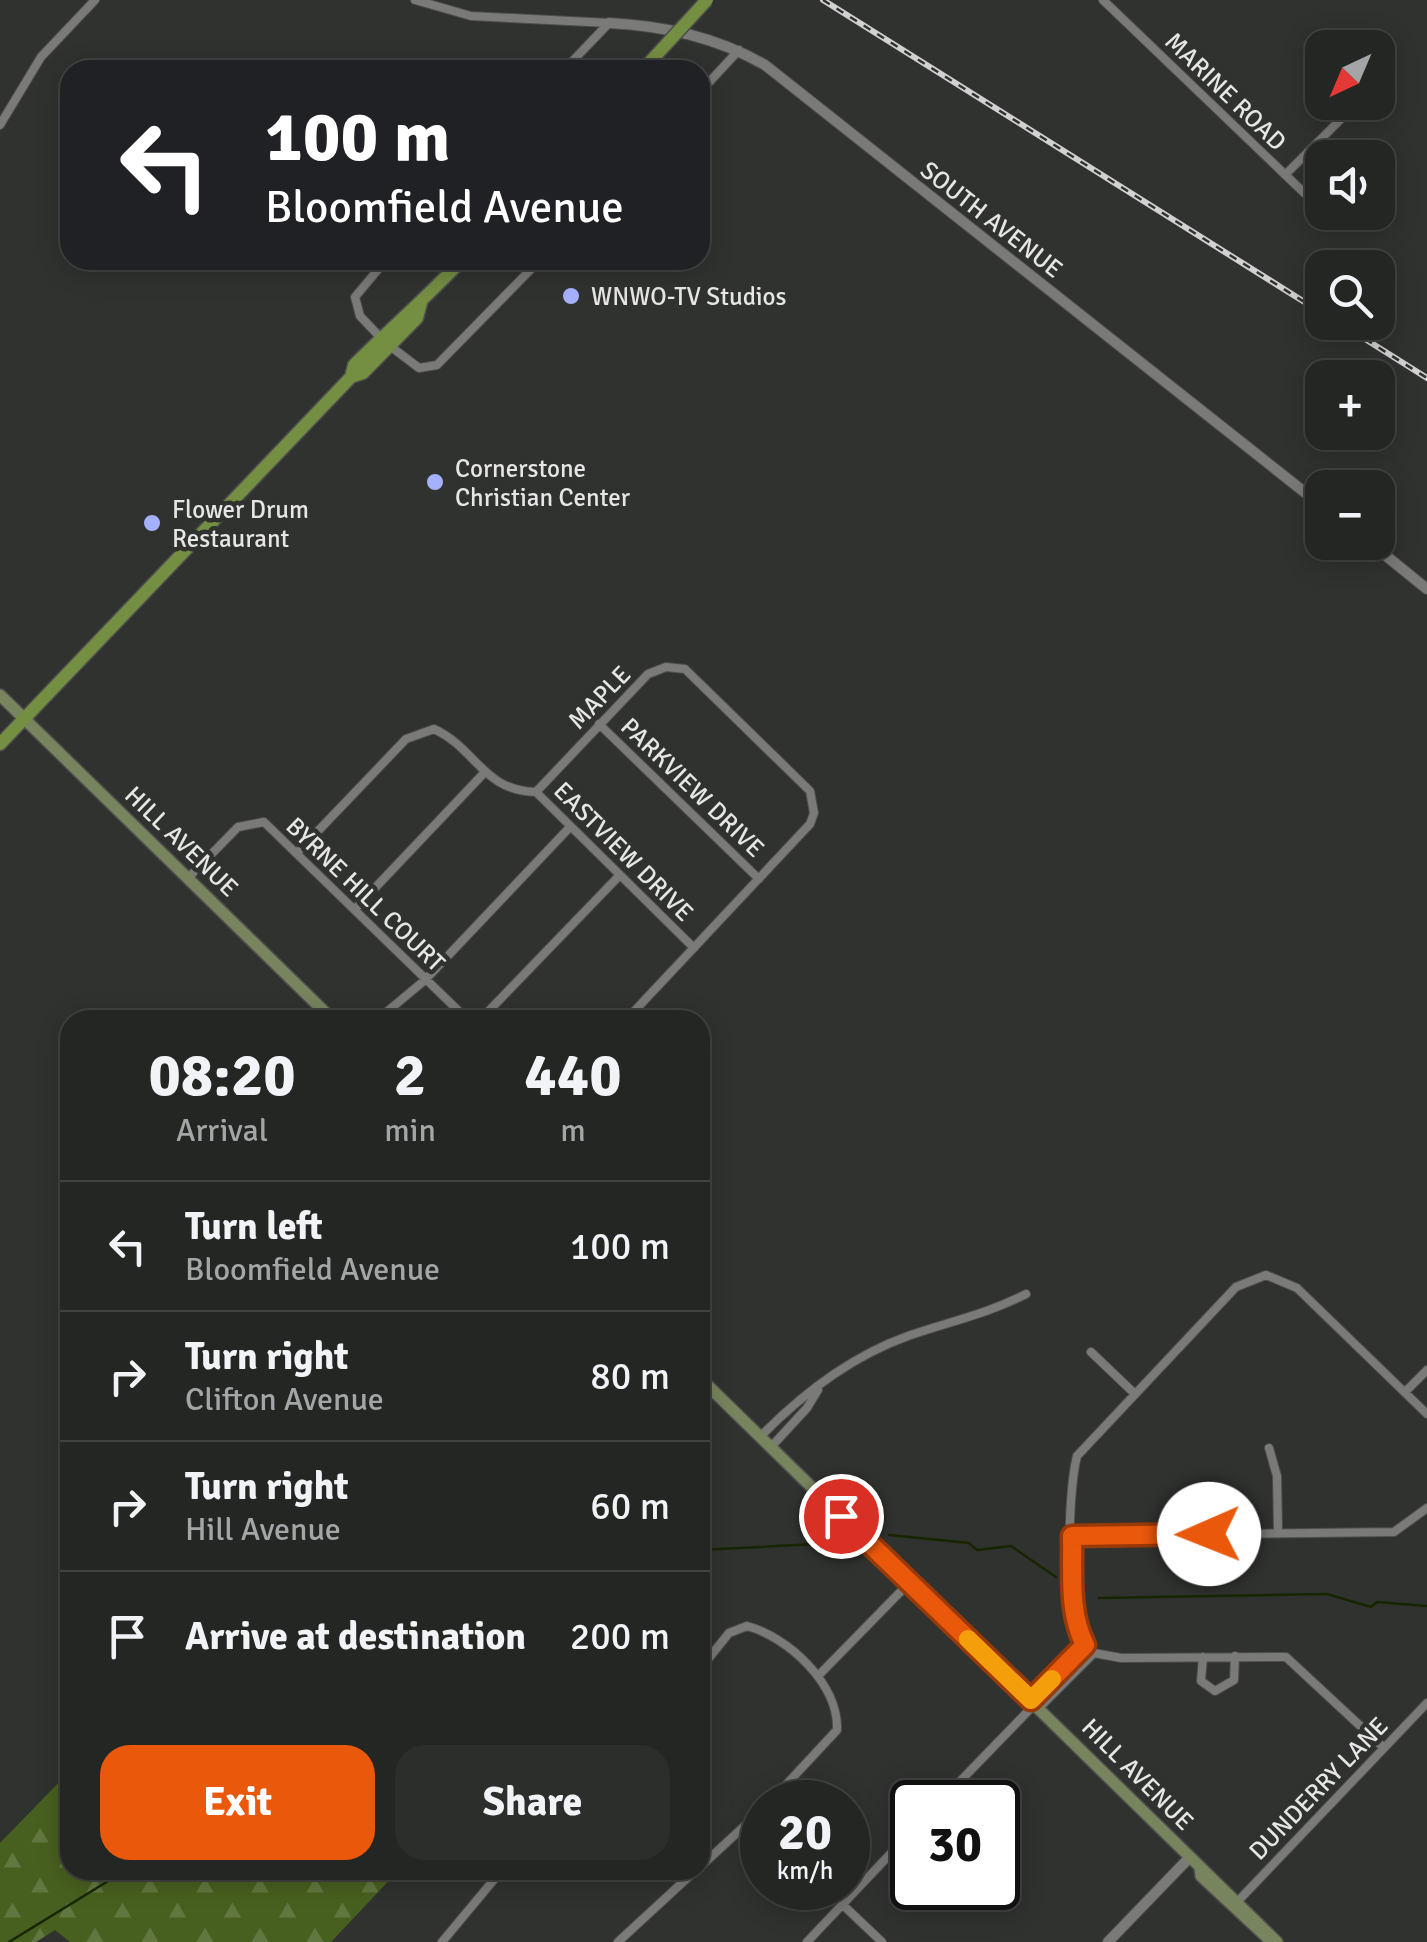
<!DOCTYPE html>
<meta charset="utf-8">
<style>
:root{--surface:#242623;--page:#2c2e2b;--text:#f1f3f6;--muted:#a3a5a6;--line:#414341;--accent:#ea580c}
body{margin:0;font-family:Signika,sans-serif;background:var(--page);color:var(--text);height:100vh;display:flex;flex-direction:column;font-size:38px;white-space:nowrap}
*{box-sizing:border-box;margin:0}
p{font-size:32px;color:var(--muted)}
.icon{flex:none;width:55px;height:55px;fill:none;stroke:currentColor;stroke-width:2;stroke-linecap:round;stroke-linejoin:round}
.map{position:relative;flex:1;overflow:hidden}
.side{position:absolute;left:60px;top:1010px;width:650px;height:870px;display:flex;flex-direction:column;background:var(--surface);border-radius:30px;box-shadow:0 5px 25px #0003,0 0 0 2px var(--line)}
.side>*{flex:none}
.guide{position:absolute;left:60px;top:60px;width:650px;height:210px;border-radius:30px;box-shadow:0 5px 25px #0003,0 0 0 2px var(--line);background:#202124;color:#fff;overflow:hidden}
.needle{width:65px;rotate:224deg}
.fabs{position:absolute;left:1305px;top:30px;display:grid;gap:20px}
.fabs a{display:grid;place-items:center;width:90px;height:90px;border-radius:20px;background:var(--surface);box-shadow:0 5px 25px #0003,0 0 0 2px var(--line);font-size:50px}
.speed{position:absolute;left:740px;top:1780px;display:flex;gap:20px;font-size:50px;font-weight:700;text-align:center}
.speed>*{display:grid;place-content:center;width:130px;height:130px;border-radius:50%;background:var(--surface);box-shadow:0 5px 25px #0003,0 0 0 2px var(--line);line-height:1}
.speed small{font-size:25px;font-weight:400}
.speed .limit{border:5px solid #111;border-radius:15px;background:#fff;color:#111}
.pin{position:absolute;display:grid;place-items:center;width:85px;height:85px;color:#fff;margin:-42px;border:5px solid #fff;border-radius:50%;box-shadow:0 2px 10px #0007}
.me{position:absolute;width:110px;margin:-55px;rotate:269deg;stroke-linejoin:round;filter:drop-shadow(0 0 8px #0008)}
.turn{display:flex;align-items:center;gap:35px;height:210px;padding:0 40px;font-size:45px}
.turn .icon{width:130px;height:130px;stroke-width:2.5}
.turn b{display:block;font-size:70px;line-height:85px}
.eta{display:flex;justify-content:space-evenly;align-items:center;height:170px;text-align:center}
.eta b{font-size:60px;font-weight:700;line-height:70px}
.button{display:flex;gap:20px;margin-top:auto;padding:20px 40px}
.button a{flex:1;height:115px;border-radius:30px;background:var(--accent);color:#fff;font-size:40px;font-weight:700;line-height:115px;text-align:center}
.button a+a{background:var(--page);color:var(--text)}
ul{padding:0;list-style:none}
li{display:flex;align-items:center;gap:30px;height:130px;padding:0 40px;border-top:2px solid var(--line)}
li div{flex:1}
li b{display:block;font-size:38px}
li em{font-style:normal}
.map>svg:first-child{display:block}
.forest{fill:url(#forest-firs)}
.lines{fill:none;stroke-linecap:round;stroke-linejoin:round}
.stream{stroke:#182600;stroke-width:2.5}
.minor-casing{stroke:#4d4e4d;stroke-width:10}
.tertiary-casing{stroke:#4d4e4d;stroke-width:12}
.secondary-casing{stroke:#4d4e4d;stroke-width:14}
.primary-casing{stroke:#4d4e4d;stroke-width:15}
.minor{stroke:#7a7b78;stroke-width:8}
.tertiary{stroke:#7a7b78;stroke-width:10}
.secondary{stroke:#77845d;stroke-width:11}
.primary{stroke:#748e42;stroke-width:12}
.rail-casing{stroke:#d0d1d0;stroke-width:6}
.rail{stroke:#30322f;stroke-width:2.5;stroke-dasharray:8;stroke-linecap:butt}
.primary-bridge-casing{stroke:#4d4e4d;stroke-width:15;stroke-linecap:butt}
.primary-bridge{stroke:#748e42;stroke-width:12}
.route-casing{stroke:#983908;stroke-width:25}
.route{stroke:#ea580c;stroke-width:18}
.slow{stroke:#f59e0b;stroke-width:18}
.poi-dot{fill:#a6b1fc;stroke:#30322f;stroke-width:4}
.labels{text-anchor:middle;stroke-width:9;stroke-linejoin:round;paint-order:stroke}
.street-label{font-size:25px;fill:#e5e6e5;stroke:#30322f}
.poi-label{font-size:25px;fill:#e5e6e5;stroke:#30322f;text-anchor:start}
</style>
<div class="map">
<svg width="1427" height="1942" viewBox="0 0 1427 1942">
<defs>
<pattern id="forest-firs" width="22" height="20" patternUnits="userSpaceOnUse" patternTransform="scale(2.5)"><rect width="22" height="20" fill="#48601f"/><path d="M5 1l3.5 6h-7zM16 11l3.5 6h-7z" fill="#62773f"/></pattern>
</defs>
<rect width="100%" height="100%" fill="#30322f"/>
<!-- forest -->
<path class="forest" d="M70,1771v99h329l-68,72h-261l-15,-12 -19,12h-36v-99z"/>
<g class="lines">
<!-- stream -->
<path class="stream" d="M889,1535l80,8 8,7 34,-4 45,31
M700,1550l134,-7
M1099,1598l228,-4 44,13 6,-5 50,4
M9,1942l117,-72"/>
<!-- minor casing -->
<g class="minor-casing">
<path id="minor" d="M415,0l56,16 138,7
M1103,0l219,210
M564,70l45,-47
M700,92l39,-42
M0,125l41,-68 54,-57
M1285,175l59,-59
M1325,212l14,14
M381,338l-21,-22 -5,-19 31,-37
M390,346l29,22 18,-3 103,-105
M599,724l160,155
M536,792l112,-118 18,-7 19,2 125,122 4,22 -4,11 -184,196
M297,853l109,-114 28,-10c43,20 49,62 102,63l158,156
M188,878l50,-51 26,-5 204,198
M355,909l130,-137
M377,1020l48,-40 145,-153
M480,1020l139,-144
M1091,1352l44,42
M1405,1392l22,-22
M760,1437c41,-42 92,-81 148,-101 40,-14 79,-22 118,-42
M771,1447l36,-39 11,-18
M1269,1448l8,28 1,56
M1072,1536l322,-4 33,-24
M1094,1653c-31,-27 -27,-157 -17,-197l159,-169 30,-12 31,13 130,126
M1094,1653l27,5 165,-1 98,91
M1203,1657l-2,24 14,10 19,-11 1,-24
M700,1669l29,-36 18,-7c41,11 92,58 90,104l-67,72
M818,1676l92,-94
M1031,1700l54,-55
M1039,1708l55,-55
M940,1802l95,-98
M700,1867l62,-57
M1239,1900l188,-197
M842,1904l40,38
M442,1942l60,-72
M618,1942l78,-72
M807,1942l105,-111"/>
</g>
<!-- tertiary casing -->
<g class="tertiary-casing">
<path id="tertiary" d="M609,23c56,3 107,14 156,42l557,441
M1369,542l58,47
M1108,1942l82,-85"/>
</g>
<!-- secondary casing -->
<g class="secondary-casing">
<path id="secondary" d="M0,695l333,325
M700,1378l577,564
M1200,1867l1,9 71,66"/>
</g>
<!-- primary casing -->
<g class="primary-casing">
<path id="primary" d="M351,377l12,-4 54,-55 4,-15
M0,744l351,-367 3,-12c36,-36 73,-68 108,-105"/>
</g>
<!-- minor -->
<use href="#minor" class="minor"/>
<!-- tertiary -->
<use href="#tertiary" class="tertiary"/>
<!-- secondary -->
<use href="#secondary" class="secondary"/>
<!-- primary -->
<use href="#primary" class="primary"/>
<!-- rail casing -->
<g class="rail-casing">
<path id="rail" d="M823,0l499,313
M1338,322l89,56"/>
</g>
<!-- rail -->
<use href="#rail" class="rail"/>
<!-- primary-bridge casing -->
<g class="primary-bridge-casing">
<path id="primary-bridge" d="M649,63l58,-63"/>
</g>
<!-- primary-bridge -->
<use href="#primary-bridge" class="primary-bridge"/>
</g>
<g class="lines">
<!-- route casing -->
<g class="route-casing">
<path id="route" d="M841,1516l190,184 54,-55c-17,-33 -12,-73 -13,-109l137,-2"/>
</g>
<!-- route -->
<use href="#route" class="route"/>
<!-- slow -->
<path class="slow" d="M968,1639l63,61 21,-21"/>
</g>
<!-- markers -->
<g class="poi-dot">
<circle cx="571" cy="296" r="10"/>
<circle cx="435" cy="482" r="10"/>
<circle cx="152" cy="523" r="10"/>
</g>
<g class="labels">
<!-- street labels -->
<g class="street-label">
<text transform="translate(1226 91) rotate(44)" y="9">MARINE ROAD</text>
<text transform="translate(992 219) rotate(38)" y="9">SOUTH AVENUE</text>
<text transform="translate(599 697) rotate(-46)" y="9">MAPLE</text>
<text transform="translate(693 787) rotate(44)" y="9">PARKVIEW DRIVE</text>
<text transform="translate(182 841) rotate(44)" y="9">HILL AVENUE</text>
<text transform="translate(624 851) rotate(45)" y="9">EASTVIEW DRIVE</text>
<text transform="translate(366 894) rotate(44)" y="9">BYRNE HILL COURT</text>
<text transform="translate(1138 1774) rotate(45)" y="9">HILL AVENUE</text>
<text transform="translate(1318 1788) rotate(-46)" y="9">DUNDERRY LANE</text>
</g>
<!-- poi labels -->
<g class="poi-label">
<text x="591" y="305">WNWO-TV Studios</text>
<text x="455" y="477">Cornerstone<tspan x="455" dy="29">Christian Center</tspan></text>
<text x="172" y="518">Flower Drum<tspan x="172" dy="29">Restaurant</tspan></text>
</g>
</g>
</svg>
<div class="fabs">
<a><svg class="needle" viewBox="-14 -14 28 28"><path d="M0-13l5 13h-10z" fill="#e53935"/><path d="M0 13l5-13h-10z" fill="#a3a5a6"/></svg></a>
<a><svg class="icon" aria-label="sound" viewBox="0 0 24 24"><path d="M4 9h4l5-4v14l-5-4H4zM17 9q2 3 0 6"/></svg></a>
<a><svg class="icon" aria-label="search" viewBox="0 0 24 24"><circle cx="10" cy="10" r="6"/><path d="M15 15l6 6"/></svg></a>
<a>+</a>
<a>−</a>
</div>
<div class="speed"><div>20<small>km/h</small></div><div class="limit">30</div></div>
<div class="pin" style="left:841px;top:1516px;background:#d93025"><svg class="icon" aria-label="arrive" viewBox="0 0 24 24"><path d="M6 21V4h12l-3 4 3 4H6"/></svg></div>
<svg class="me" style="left:1209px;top:1534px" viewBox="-20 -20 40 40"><circle r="19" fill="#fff"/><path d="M0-13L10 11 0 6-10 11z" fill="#ea580c"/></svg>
<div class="guide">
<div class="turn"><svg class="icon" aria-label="left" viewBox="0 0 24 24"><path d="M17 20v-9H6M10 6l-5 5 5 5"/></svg><div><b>100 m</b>Bloomfield Avenue</div></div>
</div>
<section class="side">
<div class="eta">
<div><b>08:20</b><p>Arrival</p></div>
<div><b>2</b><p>min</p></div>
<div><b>440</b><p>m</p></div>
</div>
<ul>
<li><svg class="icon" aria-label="left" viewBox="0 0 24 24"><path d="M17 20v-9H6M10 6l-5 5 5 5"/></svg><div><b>Turn left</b><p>Bloomfield Avenue</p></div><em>100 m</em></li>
<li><svg class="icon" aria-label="right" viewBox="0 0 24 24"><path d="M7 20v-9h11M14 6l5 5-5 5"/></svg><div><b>Turn right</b><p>Clifton Avenue</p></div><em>80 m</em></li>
<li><svg class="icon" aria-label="right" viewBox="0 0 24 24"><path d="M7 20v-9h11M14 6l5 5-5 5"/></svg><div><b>Turn right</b><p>Hill Avenue</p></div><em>60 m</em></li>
<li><svg class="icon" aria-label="arrive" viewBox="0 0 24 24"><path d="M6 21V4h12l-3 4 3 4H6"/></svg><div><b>Arrive at destination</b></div><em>200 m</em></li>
</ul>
<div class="button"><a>Exit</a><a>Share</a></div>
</section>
</div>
